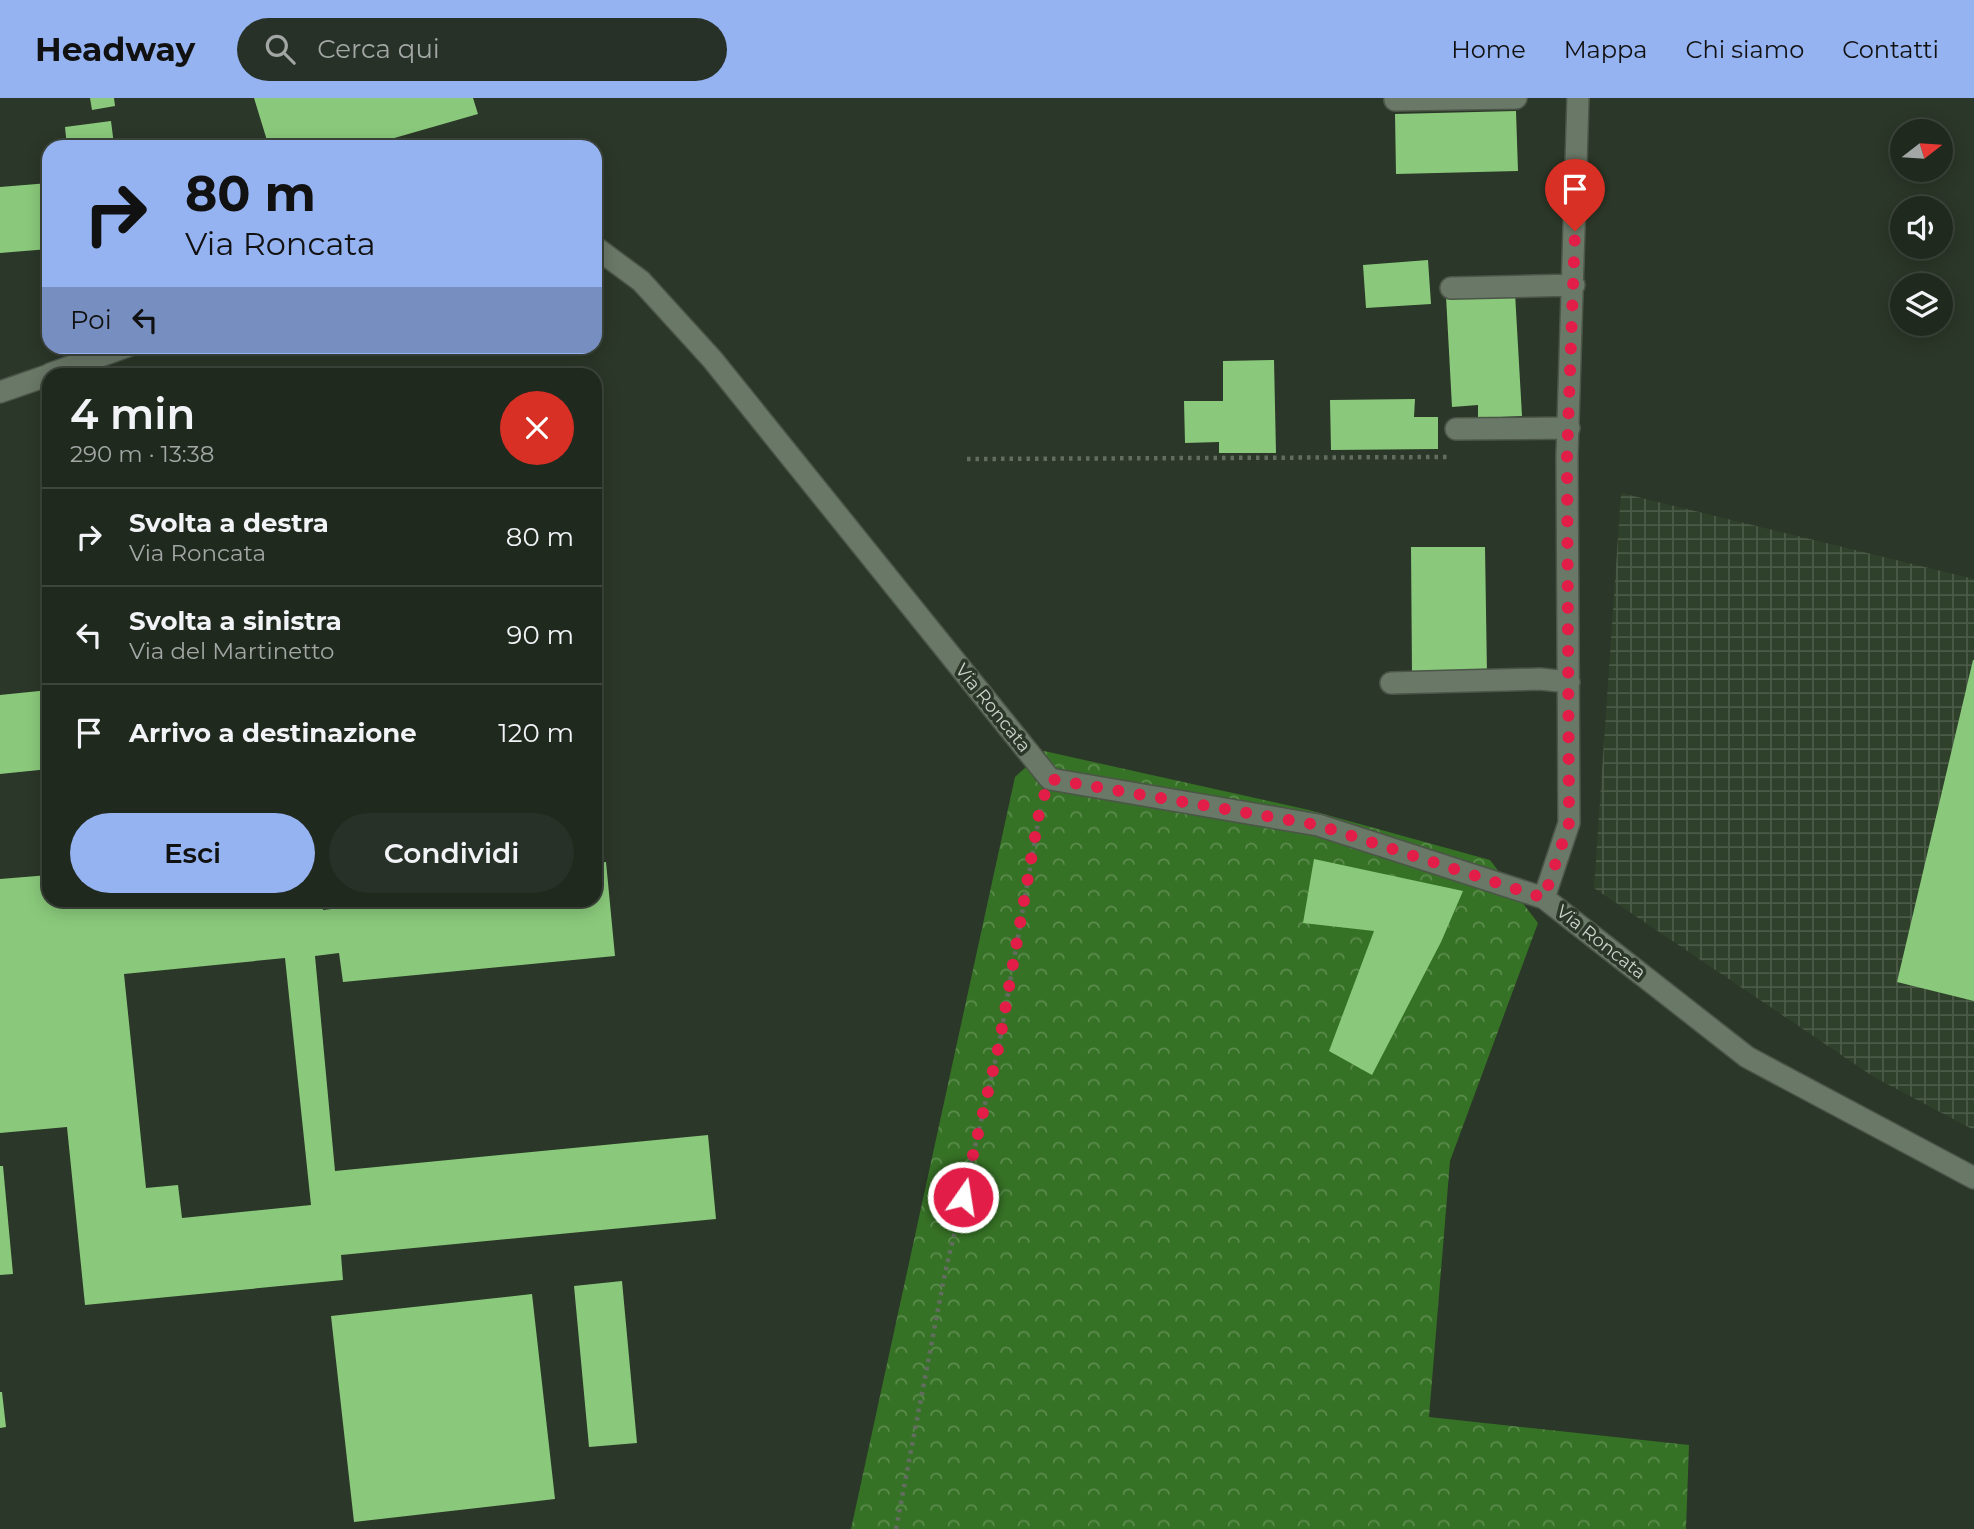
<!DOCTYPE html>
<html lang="it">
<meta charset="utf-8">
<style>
:root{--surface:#20291e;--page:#283127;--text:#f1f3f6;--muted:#a2a6a4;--line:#3d453c;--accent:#95b2f1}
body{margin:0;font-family:Montserrat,sans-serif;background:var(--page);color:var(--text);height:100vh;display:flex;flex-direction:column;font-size:26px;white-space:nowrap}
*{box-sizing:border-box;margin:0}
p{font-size:23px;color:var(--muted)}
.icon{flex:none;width:38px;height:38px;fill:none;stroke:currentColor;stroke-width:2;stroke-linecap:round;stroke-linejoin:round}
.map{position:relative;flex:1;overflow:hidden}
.details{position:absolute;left:42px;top:270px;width:560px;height:539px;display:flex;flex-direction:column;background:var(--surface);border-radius:21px;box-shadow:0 4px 18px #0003,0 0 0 2px var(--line)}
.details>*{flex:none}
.hud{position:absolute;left:42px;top:42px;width:560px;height:214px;border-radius:21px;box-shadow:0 4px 18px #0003,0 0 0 2px var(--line);background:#95b2f1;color:#111;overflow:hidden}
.needle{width:46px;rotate:73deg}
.controls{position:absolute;left:1890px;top:21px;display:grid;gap:14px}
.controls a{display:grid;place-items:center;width:63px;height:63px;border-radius:50%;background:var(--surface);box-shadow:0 4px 18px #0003,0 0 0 2px var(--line);font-size:35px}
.pin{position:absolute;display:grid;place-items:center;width:60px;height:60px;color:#fff;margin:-72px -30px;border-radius:50% 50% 50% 0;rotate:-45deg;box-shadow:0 0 7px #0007}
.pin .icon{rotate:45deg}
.me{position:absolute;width:77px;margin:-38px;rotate:13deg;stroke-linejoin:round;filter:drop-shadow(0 0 5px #0008)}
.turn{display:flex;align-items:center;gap:24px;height:147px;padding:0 28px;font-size:32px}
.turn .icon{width:91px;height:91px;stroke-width:2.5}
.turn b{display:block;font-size:49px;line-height:60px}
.then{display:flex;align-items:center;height:66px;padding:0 28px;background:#0003;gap:14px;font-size:26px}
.round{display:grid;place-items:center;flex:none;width:74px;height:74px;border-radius:37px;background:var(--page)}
.overview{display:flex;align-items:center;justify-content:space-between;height:119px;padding:0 28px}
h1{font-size:42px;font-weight:600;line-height:52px}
.button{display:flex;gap:14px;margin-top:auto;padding:14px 28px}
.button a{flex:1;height:80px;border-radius:42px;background:var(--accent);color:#111;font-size:28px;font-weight:600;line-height:80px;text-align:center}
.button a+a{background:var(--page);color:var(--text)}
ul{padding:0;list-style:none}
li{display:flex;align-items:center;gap:21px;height:98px;padding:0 28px;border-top:2px solid var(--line)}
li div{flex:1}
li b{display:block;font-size:26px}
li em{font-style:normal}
header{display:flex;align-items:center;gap:42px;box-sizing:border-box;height:98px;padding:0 35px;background:var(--accent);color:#111}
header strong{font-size:33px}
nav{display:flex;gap:38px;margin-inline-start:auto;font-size:24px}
.search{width:490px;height:63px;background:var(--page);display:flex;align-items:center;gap:18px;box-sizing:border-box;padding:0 24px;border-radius:38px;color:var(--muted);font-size:26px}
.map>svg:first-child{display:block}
.industrial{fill:url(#industrial-grid)}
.forest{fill:url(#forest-crowns)}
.building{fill:#8ac97b;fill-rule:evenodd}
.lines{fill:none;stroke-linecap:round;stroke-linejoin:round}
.minor-casing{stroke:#4b5548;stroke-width:24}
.path{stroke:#626d60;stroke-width:4.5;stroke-dasharray:3.5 5;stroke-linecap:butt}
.minor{stroke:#6a7867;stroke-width:21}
.route{stroke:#e11d48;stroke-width:12;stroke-dasharray:0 21.6}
.labels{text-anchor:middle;stroke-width:7;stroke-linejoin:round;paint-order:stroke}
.street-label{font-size:18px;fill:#cdd5cb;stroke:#2b3728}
</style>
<header>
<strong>Headway</strong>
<div class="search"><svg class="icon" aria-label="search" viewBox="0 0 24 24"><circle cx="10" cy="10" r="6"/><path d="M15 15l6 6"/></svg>Cerca qui</div>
<nav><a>Home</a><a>Mappa</a><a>Chi siamo</a><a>Contatti</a></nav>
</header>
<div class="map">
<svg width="1974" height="1431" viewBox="0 0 1974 1431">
<defs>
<pattern id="industrial-grid" width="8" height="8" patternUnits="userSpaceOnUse" patternTransform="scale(1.75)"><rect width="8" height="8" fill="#2f402b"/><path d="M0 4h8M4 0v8" fill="none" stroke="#4c5b48"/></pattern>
<pattern id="forest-crowns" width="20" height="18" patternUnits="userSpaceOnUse" patternTransform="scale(1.75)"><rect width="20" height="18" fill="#367225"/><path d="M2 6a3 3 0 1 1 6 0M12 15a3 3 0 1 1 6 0" fill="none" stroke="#5b8c4d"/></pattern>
</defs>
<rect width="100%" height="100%" fill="#2b3728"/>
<!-- industrial -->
<path class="industrial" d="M1621,395l353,86v551l-100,-53 -280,-189z"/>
<!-- forest -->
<path class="forest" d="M1044,653l265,59 181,50 48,63 -88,238 -21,256 260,28 -3,84h-835l164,-752z"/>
<!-- building -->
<path class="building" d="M90,0h24l1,8 -23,4z
M254,0h219l5,16 -115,33h-94z
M1516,13l2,60 -122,3 -1,-60z
M111,23l3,24 -47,2 -2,-20z
M49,85v66l-49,4v-66z
M1428,162l3,44 -65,4 -3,-43z
M1515,195l7,123 -44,2v-13l-26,2 -6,-111z
M1274,262l2,93h-57v-11l-34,1 -1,-42h39v-40z
M1415,301l-1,18h24v32l-107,1 -1,-50z
M1411,449h74l2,128 -75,1z
M1973,562h1v341l-77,-19z
M49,592v79l-49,5v-79z
M1314,761l149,32 -22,51 -69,133 -43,-24 45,-120 -71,-8z
M606,764l9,94 -272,26 -4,-29 -24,3 20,215 373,-36 8,84 -375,36 2,25 -258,25 -18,-178 -67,6v-254l49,-4v25h273l1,10 17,-2 -1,-8h256v-37zM285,860l26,247 -129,13 -4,-33 -32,3 -22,-214z
M0,1068h3l10,108 -13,1z
M622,1183l15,162 -48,4 -15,-161z
M532,1196l23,205 -201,23 -23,-206z
M0,1294h2l4,35 -6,1z"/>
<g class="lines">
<!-- minor casing -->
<g class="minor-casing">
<path id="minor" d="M1395,2l121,-2
M595,149l46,34 71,78 338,420 268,46 226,73 203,159 227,121
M1451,190l123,-3
M50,276l78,-28
M0,294l49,-17
M1456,331l113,-1
M1391,585l149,-4 29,3
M1544,800l25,-75 -2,-367 11,-358"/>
</g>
<!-- path -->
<path class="path" d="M967,361l480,-2
M896,1431l49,-256 54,-228 42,-239"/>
<!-- minor -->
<use href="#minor" class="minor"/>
</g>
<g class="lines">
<!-- route -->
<path class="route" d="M963,1099l36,-152 41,-237 10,-29 268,46 226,73 25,-75 -2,-367 8,-225"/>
</g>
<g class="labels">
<!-- street labels -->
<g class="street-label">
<text transform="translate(993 610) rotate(51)" y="6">Via Roncata</text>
<text transform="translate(1601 844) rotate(38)" y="6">Via Roncata</text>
</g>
</g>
</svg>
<div class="controls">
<a><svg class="needle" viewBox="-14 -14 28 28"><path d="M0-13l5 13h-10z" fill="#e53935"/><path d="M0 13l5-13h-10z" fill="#a2a6a4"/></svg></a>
<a><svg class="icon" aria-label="sound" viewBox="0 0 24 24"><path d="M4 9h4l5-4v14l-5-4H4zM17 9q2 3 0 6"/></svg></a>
<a><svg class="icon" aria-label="layers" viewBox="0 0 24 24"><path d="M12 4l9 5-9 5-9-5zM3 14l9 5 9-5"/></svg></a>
</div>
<div class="pin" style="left:1575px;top:133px;background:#d93025"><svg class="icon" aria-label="arrive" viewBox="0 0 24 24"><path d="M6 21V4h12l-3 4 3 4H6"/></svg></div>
<svg class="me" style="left:963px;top:1099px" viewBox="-20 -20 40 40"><circle r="17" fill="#e11d48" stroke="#fff" stroke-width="3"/><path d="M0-11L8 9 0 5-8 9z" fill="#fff"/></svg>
<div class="hud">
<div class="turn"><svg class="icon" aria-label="right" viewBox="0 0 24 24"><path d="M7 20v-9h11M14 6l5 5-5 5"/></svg><div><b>80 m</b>Via Roncata</div></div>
<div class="then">Poi<svg class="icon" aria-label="left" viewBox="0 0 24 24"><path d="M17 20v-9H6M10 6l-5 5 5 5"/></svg></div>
</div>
<section class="details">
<div class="overview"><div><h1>4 min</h1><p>290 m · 13:38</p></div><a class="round" style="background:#d93025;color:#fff"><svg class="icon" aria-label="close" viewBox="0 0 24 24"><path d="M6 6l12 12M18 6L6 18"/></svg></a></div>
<ul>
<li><svg class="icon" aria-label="right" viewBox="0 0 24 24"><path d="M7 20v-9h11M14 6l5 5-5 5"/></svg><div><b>Svolta a destra</b><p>Via Roncata</p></div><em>80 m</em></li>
<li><svg class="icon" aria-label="left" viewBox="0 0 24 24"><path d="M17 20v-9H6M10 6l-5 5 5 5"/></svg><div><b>Svolta a sinistra</b><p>Via del Martinetto</p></div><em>90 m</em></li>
<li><svg class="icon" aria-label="arrive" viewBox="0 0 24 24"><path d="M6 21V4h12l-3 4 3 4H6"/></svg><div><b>Arrivo a destinazione</b></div><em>120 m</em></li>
</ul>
<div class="button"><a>Esci</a><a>Condividi</a></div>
</section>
</div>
